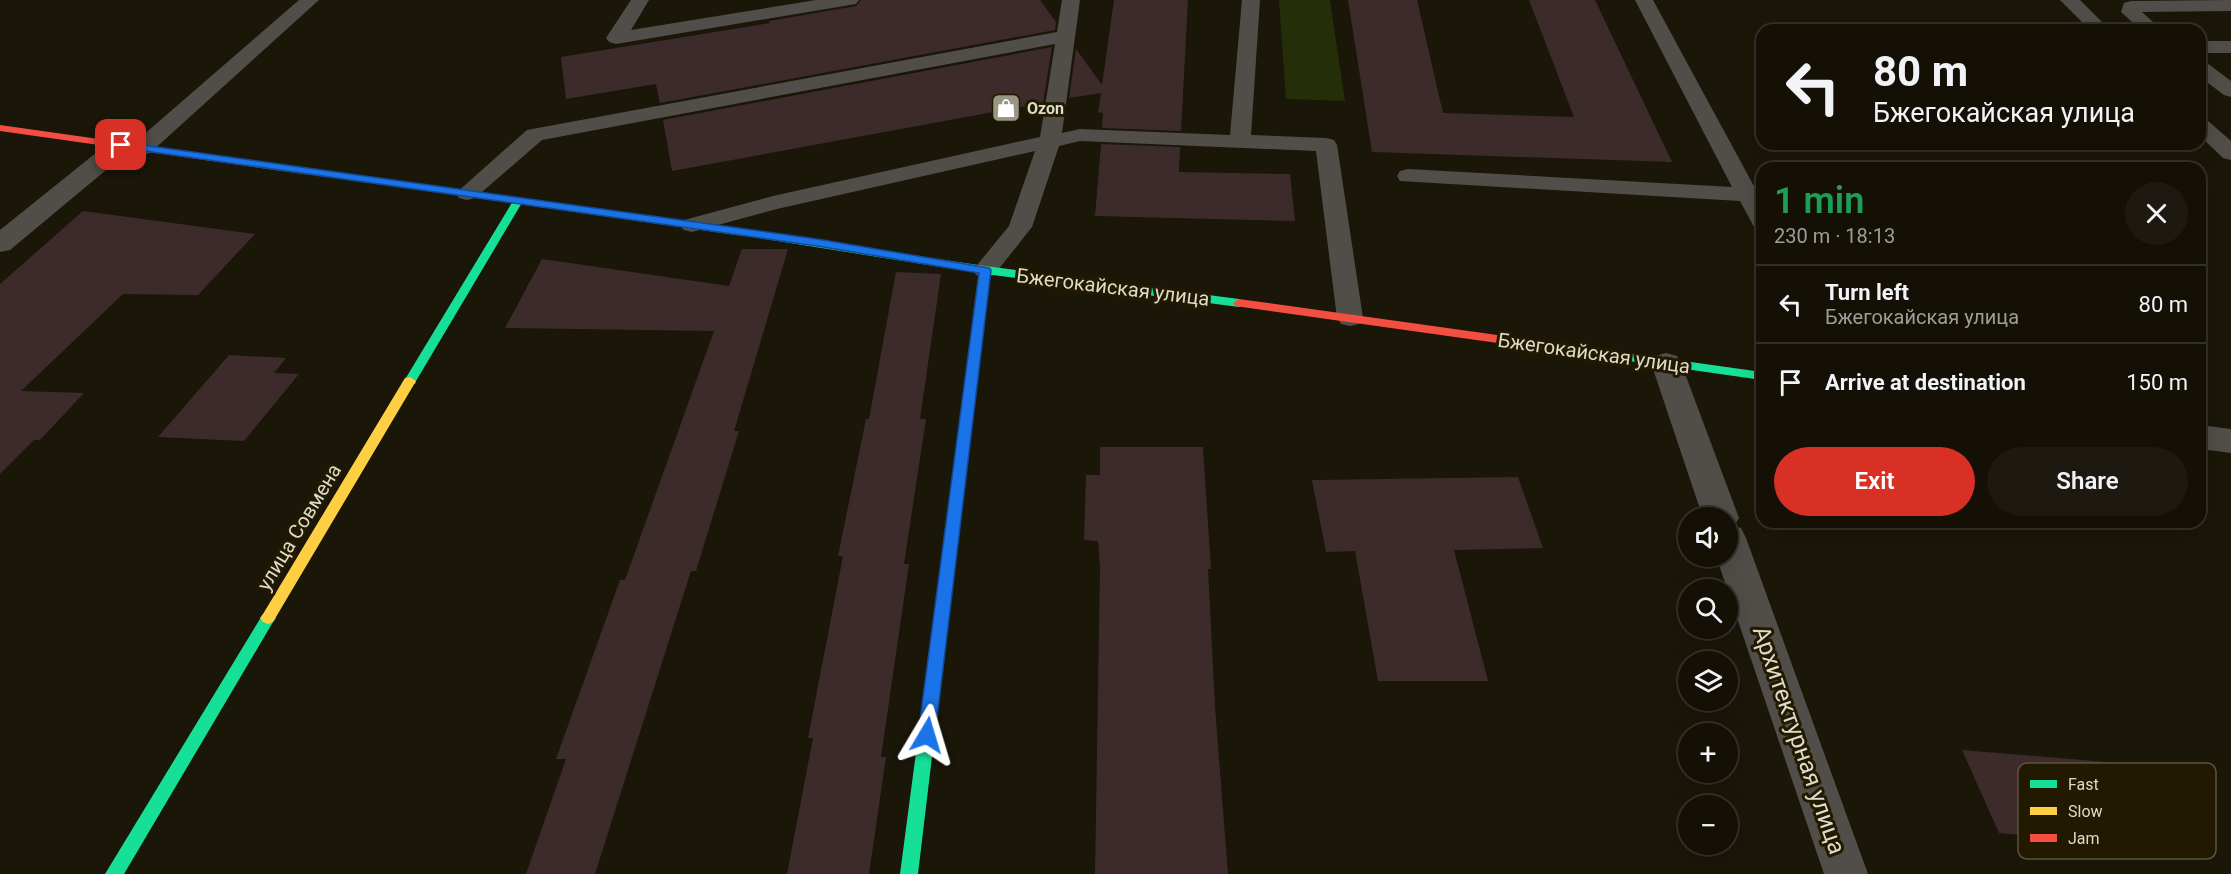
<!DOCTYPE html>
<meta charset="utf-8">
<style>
:root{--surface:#141006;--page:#1d1910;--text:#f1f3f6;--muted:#9d9d9b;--line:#333028;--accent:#d93025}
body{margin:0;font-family:Roboto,sans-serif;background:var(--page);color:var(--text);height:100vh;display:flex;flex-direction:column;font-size:22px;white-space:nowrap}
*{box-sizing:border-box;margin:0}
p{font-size:20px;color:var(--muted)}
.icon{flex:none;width:33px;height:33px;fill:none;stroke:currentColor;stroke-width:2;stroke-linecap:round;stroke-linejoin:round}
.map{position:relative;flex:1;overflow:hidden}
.panel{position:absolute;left:1756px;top:162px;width:450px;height:366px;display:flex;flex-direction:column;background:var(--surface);border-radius:18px;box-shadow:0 6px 24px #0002,0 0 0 2px var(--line)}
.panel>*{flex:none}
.top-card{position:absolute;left:1756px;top:24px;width:450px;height:126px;border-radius:18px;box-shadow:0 6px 24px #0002,0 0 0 2px var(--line);background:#141006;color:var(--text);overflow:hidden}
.tools{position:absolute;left:1678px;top:507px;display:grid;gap:12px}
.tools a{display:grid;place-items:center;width:60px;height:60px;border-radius:50%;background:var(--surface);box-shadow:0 6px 24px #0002,0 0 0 2px var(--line);font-size:30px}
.pin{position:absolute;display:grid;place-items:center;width:51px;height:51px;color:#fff;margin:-26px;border-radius:12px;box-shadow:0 3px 9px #0006}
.me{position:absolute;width:66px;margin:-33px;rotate:7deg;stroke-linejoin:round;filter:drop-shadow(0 0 4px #0008)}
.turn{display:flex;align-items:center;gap:21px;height:126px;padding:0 18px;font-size:27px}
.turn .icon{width:78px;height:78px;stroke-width:2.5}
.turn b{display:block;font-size:42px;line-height:51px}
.round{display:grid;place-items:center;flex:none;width:63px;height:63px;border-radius:32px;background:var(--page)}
.headline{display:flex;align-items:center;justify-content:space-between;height:102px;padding:0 18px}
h1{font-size:36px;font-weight:600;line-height:45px;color:#1e9e55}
.primary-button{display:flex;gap:12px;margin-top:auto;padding:12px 18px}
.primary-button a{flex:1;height:69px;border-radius:36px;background:var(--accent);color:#fff;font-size:24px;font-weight:600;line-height:69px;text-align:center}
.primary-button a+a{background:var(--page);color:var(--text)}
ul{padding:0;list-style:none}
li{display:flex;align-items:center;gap:18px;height:78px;padding:0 18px;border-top:2px solid var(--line)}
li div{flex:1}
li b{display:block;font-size:22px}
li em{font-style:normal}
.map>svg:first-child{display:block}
.green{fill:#242f09}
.building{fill:#3d2b2c}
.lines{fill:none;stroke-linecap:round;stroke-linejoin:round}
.lane{fill:#514e49;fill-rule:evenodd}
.street{fill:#514e49;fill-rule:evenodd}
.fast{fill:#16e098;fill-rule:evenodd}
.slow{fill:#ffcf43;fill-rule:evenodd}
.jam{fill:#f24e42;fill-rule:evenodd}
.route{fill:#1a73e8;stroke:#114b97;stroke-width:1.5}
.labels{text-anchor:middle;stroke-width:6;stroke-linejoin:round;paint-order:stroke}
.far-poi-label{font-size:16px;font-weight:bold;fill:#dfdbca;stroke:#221a00;text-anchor:start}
.street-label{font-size:20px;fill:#dfdbca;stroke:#221a00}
.near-street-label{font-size:24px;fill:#dfdbca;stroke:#221a00}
.key{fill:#221a00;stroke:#5b543d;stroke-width:1.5}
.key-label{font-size:16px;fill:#dfdbca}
</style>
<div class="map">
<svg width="2231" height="874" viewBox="0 0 2231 874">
<rect width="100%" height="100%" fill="#1a1608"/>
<!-- green -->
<path class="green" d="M1279,0h51l15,101 -59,-2z"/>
<!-- building -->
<path class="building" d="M861,0h179l16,22 -1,8 -395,73 -4,-19 -90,15 -5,-42 209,-34 -1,-2 87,-15z
M1114,0h74l-7,131 -79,-3 1,-15 -5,-1 3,-19 -32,5 7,-49 26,36z
M1348,0h69l26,113 131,4 -45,-117h66l77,162 -300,-10z
M1052,47l-9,56 -371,68 -9,-51z
M1101,144l79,3 -1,25 111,2 5,47 -200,-5z
M83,211l172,23 -57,61 -75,-1 -102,97 63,2 -44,47h-6l-34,34v-190z
M742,249h46l-54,182h5l-43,140h-5l-96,303h-69l40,-115h-10l64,-179h5l89,-249 -209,-3 37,-69 187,27z
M896,272l45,2 -21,145h6l-22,145h5l-28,193h5l-17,117h-82l26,-136h-5l35,-182h-5l28,-137h3z
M229,355l57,3 -12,15 25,1 -55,67 -86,-4z
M1100,447h103l8,122h-3l7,138 13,167h-133l5,-306 -2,-27 -14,-1 2,-65h14z
M1518,477l25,71 -89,2 34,131h-110l-23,-130 -29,1 -14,-72z
M1962,750l169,14 47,85 -179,-16z"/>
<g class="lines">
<!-- lane -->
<path class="lane" d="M299,0h20l-169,153 -8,2 -8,-2 -3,-5 3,-5z
M631,0h18l-18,30 185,-30h43l-3,4 -240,40 -7,-2 -3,-4z
M1062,0h18l-18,133 18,-4 150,6 12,-135h18l-9,135 75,3 8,2 3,5 26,173 -4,6 -9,2 -9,-2 -4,-6 -21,-167 -236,-10 -21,5 -27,81 -38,48 -9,3 -9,-3 -3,-5 36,-44 26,-75 -258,58 -85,23 -8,-2 -4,-5 4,-5 89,-24 267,-59 15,-93 -513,96 -67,58 -8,2 -8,-2 -3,-5 71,-63 530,-98z
M1635,0h18l109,201v28l-8,-2 -14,-26 -340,-20 -3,-5 3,-5 8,-2 324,18z
M2060,0h20l30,30h-20z
M2231,0v11l-89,1 20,18h-21l-20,-18 3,-9 7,-2z
M2200,41h31v12h-31z
M2200,61l7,2 24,18v16l-7,-2 -24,-18z
M2200,118l7,2 24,21v19l-8,-2 -23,-22z"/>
<!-- street -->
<path class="street" d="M121,137l9,3 4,5 -4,5 -120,100 -10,2v-22l112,-90z
M1666,353l11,3 4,7 58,155 -5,8 7,2 5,10 122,336h-44l-108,-318h12v-38h-25l-52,-155 4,-7z
M2200,425l31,4v24l-31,-4z"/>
<!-- fast -->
<path class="fast" d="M518,198l5,3 -107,180 -1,3h-10l-1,-3 109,-180z
M744,230l241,36 254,33 6,4 -6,4 -254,-33 -245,-39v-4z
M1605,350l157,22v8l-161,-23 -2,-3z
M970,384l6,4 -58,486h-18l64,-486z
M268,612l5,2 3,4 -3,4 -149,252h-19l158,-260z"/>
<!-- slow -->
<path class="slow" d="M311,169l433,61 6,3 -6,3 -437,-62 -1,-2z
M410,377l6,4 -143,241 -5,2 -5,-2 -3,-4 3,-4 142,-236z"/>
<!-- jam -->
<path class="jam" d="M0,125l311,44 5,3 -5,3 -311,-44z
M985,266l6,4 -15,118 -6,4 -6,-4 15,-118z
M1239,299l366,51 6,4 -6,4 -370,-52 -2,-3z"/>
</g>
<!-- route -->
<path class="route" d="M121,142l696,97 172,29 2,2 -56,465 -2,5 -6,2 -6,-2 -3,-5 61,-462 -162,-27 -700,-99 -2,-2z"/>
<!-- icons -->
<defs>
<g id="shop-square" transform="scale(1.5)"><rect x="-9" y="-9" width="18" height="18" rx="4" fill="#9a9686" stroke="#221a00"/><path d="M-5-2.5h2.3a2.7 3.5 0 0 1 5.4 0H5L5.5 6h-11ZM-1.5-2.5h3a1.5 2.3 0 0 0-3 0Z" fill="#fff"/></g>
</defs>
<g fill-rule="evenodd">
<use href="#shop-square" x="1006" y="108"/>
</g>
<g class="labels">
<!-- far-poi labels -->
<g class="far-poi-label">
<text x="1027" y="114">Ozon</text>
</g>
<!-- street labels -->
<g class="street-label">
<text transform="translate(1113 287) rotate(7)" y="7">Бжегокайская улица</text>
<text transform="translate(1594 353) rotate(8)" y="7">Бжегокайская улица</text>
<text transform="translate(299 527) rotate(-59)" y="7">улица Совмена</text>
</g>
<!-- near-street labels -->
<g class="near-street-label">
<text transform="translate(1799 740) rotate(71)" y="8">Архитектурная улица</text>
</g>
</g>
<!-- legend -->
<rect x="2018" y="763" width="198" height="96" rx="9" class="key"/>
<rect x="2030" y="780" width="27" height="8" fill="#16e098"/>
<rect x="2030" y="807" width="27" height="8" fill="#ffcf43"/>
<rect x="2030" y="834" width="27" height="8" fill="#f24e42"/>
<g class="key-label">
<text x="2068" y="790">Fast</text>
<text x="2068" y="817">Slow</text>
<text x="2068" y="844">Jam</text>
</g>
</svg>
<div class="tools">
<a><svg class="icon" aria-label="sound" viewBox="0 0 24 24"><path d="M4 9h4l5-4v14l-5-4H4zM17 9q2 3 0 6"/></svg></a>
<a><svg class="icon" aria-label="search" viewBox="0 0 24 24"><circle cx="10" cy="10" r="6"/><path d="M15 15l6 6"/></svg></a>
<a><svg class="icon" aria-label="layers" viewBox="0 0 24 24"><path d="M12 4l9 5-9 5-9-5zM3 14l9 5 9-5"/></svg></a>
<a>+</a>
<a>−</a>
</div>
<div class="pin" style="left:121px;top:145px;background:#d93025"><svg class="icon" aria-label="arrive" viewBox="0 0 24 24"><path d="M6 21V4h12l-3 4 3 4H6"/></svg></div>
<svg class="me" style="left:927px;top:735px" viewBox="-20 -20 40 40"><path d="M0-17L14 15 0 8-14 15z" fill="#1a73e8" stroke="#fff" stroke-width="4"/></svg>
<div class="top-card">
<div class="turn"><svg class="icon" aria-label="left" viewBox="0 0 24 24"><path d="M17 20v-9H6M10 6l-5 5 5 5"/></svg><div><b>80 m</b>Бжегокайская улица</div></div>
</div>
<section class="panel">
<div class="headline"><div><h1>1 min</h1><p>230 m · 18:13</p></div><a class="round"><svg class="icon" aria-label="close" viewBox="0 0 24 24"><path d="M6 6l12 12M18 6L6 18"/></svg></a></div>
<ul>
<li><svg class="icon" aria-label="left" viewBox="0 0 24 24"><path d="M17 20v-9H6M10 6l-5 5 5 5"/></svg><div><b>Turn left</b><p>Бжегокайская улица</p></div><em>80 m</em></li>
<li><svg class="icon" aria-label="arrive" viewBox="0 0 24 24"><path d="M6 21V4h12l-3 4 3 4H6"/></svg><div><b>Arrive at destination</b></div><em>150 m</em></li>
</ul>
<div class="primary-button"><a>Exit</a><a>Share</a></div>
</section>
</div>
